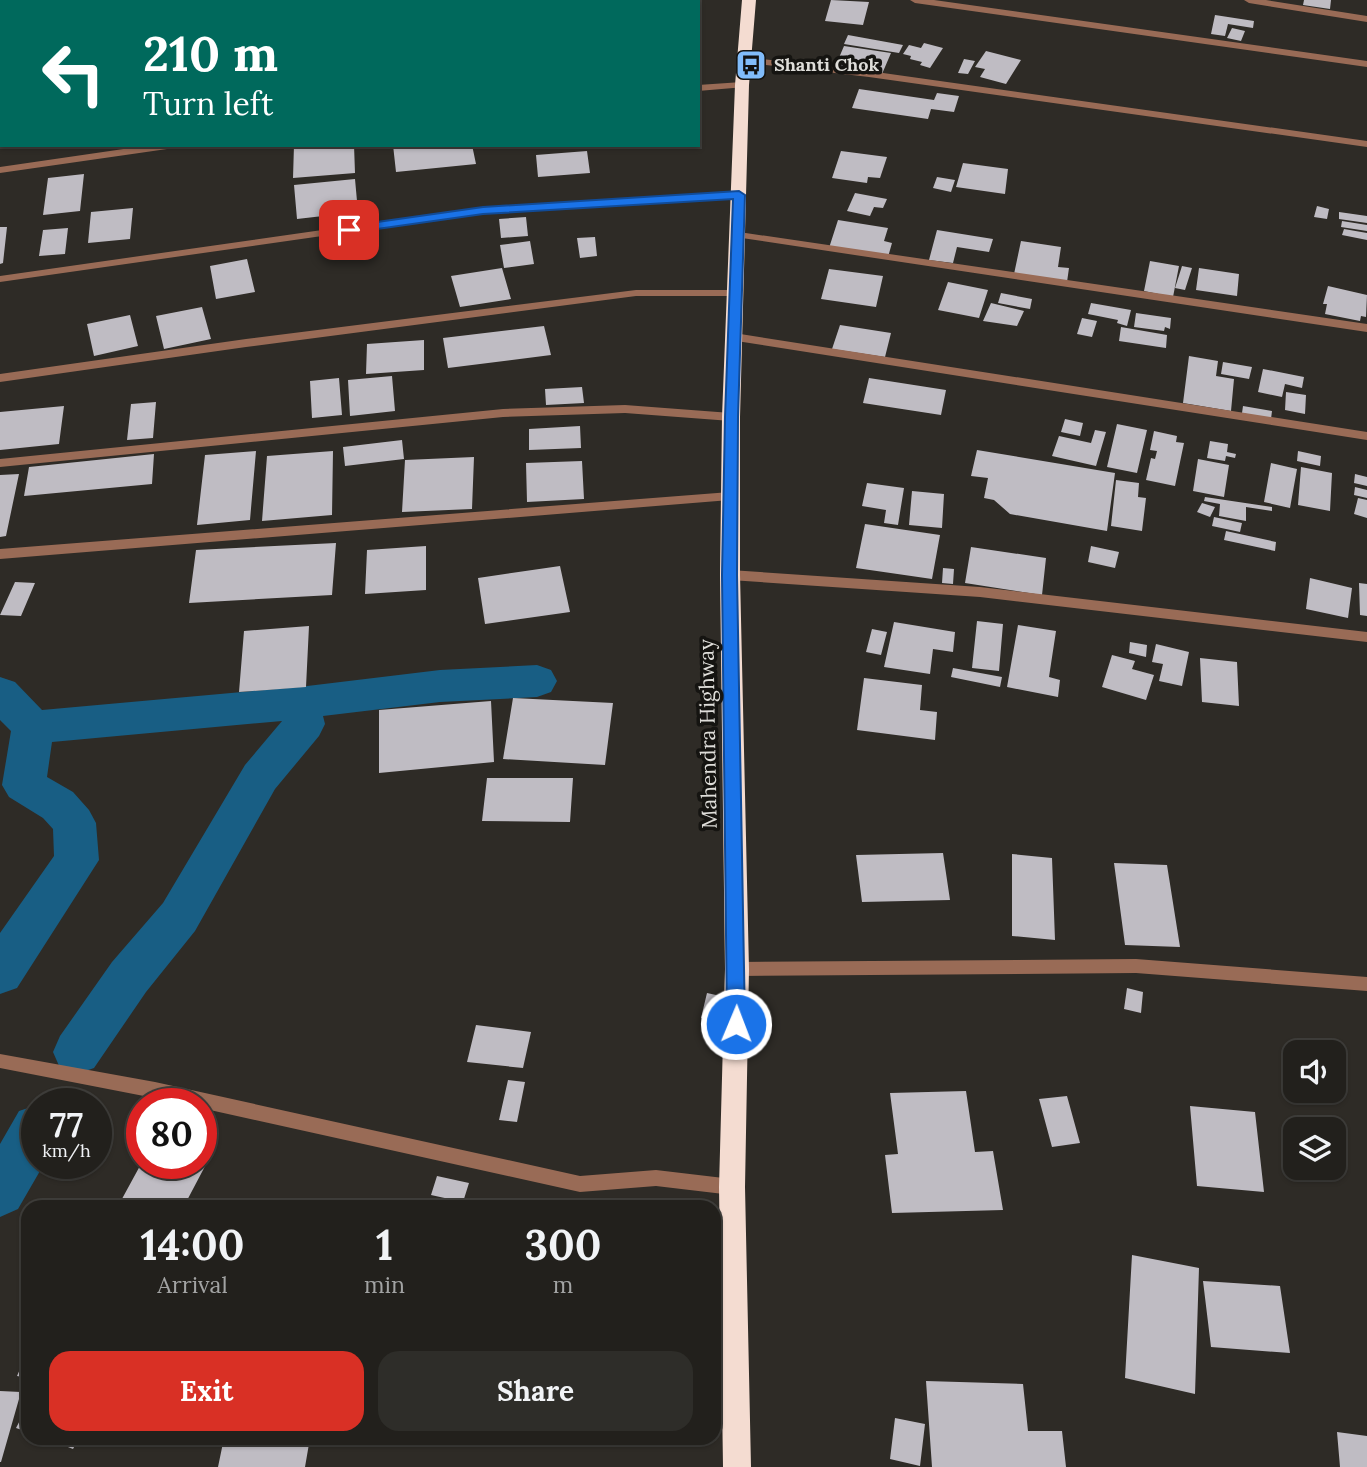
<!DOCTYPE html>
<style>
:root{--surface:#22201c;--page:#2e2d29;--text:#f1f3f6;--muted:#a2a3a3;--line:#3f3e3b;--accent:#d93025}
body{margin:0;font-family:Lora,serif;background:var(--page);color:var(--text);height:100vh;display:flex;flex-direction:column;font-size:26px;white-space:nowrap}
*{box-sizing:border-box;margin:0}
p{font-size:23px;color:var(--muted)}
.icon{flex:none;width:38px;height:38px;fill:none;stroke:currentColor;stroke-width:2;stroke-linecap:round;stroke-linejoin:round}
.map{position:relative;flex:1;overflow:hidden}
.side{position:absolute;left:21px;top:1200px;width:700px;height:245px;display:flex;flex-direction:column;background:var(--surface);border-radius:21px;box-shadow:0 2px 5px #0004,0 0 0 2px var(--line)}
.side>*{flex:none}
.top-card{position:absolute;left:0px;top:0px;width:700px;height:147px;box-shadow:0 2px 5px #0004,0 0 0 2px var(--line);background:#00695c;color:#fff;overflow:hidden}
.buttons{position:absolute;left:1283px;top:1040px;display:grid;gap:14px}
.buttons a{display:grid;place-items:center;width:63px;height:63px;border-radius:14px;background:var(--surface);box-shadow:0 2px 5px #0004,0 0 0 2px var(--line);font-size:35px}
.speed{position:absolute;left:21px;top:1088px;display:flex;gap:14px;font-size:35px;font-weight:700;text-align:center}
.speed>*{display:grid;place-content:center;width:91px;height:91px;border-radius:50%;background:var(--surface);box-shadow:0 2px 5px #0004,0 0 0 2px var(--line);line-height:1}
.speed small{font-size:18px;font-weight:400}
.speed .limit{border:10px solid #d22;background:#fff;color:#111}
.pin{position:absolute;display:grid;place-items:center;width:60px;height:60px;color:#fff;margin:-30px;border-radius:14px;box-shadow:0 4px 10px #0006}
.me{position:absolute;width:77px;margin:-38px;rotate:1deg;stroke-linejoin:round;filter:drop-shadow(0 0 5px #0008)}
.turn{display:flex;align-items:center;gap:24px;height:147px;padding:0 28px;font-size:32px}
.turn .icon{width:91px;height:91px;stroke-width:2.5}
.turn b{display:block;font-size:49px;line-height:60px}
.eta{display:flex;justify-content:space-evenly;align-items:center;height:119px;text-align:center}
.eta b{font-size:42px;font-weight:800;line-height:49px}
.primary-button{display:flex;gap:14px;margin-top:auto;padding:14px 28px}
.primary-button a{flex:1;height:80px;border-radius:21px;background:var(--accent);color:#fff;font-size:28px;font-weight:800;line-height:80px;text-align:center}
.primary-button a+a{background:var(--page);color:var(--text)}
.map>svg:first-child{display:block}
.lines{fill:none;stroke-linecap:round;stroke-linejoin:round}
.canal{fill:#185e84;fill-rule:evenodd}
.building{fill:#bfbcc3}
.street{fill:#996b56;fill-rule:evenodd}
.highway{fill:#f4dcd1;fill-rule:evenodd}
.route{fill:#1a73e8;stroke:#114b97;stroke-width:2}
.labels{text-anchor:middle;stroke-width:7;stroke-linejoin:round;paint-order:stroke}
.far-poi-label{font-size:18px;font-weight:bold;fill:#dfdeda;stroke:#151411;text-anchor:start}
.street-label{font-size:21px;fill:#dfdeda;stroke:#151411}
</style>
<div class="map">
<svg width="1367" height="1467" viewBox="0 0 1367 1467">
<rect width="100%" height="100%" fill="#2e2b26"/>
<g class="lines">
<!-- canal -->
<path class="canal" d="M537,665l14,5 6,11 -6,11 -14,5 -97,5 -117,14 2,8 -6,12 -44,53 -80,142 -49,61 -52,76 -17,6 -17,-6 -7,-16 7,-16 52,-74 51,-59 82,-138 37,-44 -230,21 -5,35 26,15 16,18 7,13 3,37 -82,128 -17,6v-61l54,-77 -1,-27 -10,-11 -34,-21 -7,-12 9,-54 -11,-11v-43l15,5 27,28 257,-23 141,-17z
M37,1105v59h7l-26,45 -18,8v-73l19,-33z"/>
</g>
<!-- building -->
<path class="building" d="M831,0l38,2 -6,23 -38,-4z
M1304,0h27l-1,9 -27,-4z
M1215,15l39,6 -1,7 -25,-4 -3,12 -14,-2z
M1232,28l13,3 -4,10 -14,-3z
M848,35l55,10 -4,8 -55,-9z
M924,43l19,5 -13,20 -10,-3 2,-3 -12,-3 1,-3 -8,-2 6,-9 12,3z
M844,46l47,7 -9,21 -47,-7z
M986,51l35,9 -15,24 -26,-7 5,-8 -10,-2z
M964,59l11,2 -7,13 -10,-1z
M859,89l75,11 3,-7 22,3 -5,16 -23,-3 -3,10 -76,-11z
M294,145h60l1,28 -62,5z
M393,145h79l4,19 -80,8z
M587,151l3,22 -52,4 -2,-22z
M841,151l46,6 -7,21 -12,-1 -1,6 -35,-5z
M963,163l45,6 -3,25 -49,-7z
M84,174l-4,37 -37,4 5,-37z
M937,177l18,3 -4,12 -18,-4z
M355,179l3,33 -61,7 -3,-34z
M855,193l32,6 -4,9 -9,-1 -4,9 -23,-5z
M1317,206l12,3 -2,10 -13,-2z
M133,208l-3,31 -42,4 3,-31z
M1339,212l28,4v7l-28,-4z
M526,217l2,19 -27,2 -2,-19z
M838,220l50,8 -4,13 8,2 -4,14 -59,-9z
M1342,221l25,4v6l-26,-4z
M0,227h7l-4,36 -3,1z
M68,228l-3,26 -26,2 4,-26z
M1344,229l23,4v7l-25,-5z
M937,230l56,9 -4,13 -32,-5 -4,16 -24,-3z
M595,237l2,19 -17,2 -3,-20z
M530,241l4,23 -30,4 -4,-23z
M1021,241l40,6 -3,20 11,1 -2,14 -53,-8z
M247,259l8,33 -39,7 -6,-33z
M1150,261l29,5 -6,31 -29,-6z
M1182,266l10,2 -7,22 -10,-2z
M502,268l9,31 -51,8 -9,-31z
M1199,268l40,6 -2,22 -41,-6z
M829,269l54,7 -7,31 -55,-8z
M948,282l40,8 -9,28 -41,-8z
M1328,286l39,9 -1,22 -5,-1 -1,5 -35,-7 2,-10h-4z
M1001,293l31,6 -2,10 -32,-6z
M991,303l33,8 -7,15 -34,-5z
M1091,303l40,7 -4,16 -10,-3 1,-3 -30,-6z
M202,307l9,32 -47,10 -8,-33z
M1136,313l35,5 -1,11 -5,-2 -1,4 -30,-4z
M130,315l8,31 -44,10 -7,-32z
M1082,318l15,3 -5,16 -15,-3z
M840,325l51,8 -6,24 -53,-8z
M544,326l7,29 -103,13 -5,-30z
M1121,327l46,8 -1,13 -47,-7z
M424,340v30l-58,4 1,-30z
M1189,356l29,5 -2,15 18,3 -3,32 -48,-8z
M1223,362l29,5 -3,12 -28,-5z
M1263,369l41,8 -2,11 -17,-4 -3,13 -24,-5z
M392,376l3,35 -45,5 -2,-36z
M339,378l3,37 -30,3 -2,-37z
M869,378l77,12 -5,25 -78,-12z
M582,387l2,16 -38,2 -1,-16z
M1286,392l20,3 -1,19 -20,-4z
M156,402l-3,36 -26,2 4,-36z
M64,406l-5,38 -59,6v-38z
M1243,406l29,5 -1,8 -29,-6z
M1065,419l18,4 -3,13 -19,-4z
M1117,424l30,6 -10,43 -30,-6z
M580,426l1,22 -52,2v-21z
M1095,430l11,2 -10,34 -44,-10 7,-20 32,7z
M1154,431l23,5 -1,6 8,1 -9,43 -29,-6 5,-22 4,1 2,-8 -7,-1z
M402,440l2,19 -59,7 -2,-19z
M1210,441l18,3 -1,8 9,2 -1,4 -9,-2 -1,5 -18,-3z
M977,450l138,23 -8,58 -97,-17 -16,-14 -10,-2 4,-20 -17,-2z
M256,451l-6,69 -53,5 8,-70z
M333,451l-1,64 -70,6 5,-65z
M1298,451l23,5 -1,10 -23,-5z
M154,454l-2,30 -128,12 5,-29z
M474,457l-2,52 -70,3 3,-52z
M1198,459l31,6 -5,32 -31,-6z
M582,461l2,38 -57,3 -1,-39z
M1271,463l26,6 -7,39 -26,-6z
M1301,467l31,6 -2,38 -32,-6z
M19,474l-13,62 -6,1v-62z
M1355,474l12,3v9l-13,-3z
M1116,480l23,3 -1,14 8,1 -4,33 -31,-5z
M867,483l37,5 -6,37 -14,-2 2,-13 -24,-4z
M1355,487l12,3v8l-13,-3z
M912,491l32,3 -2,34 -33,-3z
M1205,497l67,10v4l-26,-4v14l-27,-5 1,-12 -16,-3z
M1358,498l9,2v18l-13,-4z
M1202,503l13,4 -5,10 -13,-5z
M1214,517l28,6 -2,9 -28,-6z
M865,524l75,11 -8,44 -76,-11z
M1226,531l50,11 -1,9 -51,-11z
M336,543l-4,52 -143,8 7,-53z
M426,546v44l-61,4 2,-44z
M1091,546l28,6 -4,16 -27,-6z
M971,547l75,11 -4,37 -77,-12z
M560,566l10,46 -85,12 -7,-46z
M943,568l11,1 -1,15 -11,-1z
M1310,578l42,10 -4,30 -42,-9z
M15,582l20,1 -14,33 -21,-1z
M1359,583l8,1v32l-7,-1z
M977,621l26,3 -4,47 -27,-3z
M894,622l61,10 -2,20 -20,-3 -3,25 -46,-7z
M1018,625l38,6 -7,46 11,3 -2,17 -51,-10z
M309,626l-3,61 -67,5 5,-61z
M872,629l15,3 -6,23 -15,-3z
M1130,642l17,3 -1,12 -17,-4z
M1156,644l33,8 -7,34 -23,-5 4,-17 -11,-2z
M1112,655l23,6 -3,8 22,6 -8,25 -44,-13z
M1200,658l37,4 2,44 -37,-4z
M953,668l49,9 -2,10 -49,-10z
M864,678l58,7 -2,25 17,2 -2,28 -78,-10z
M513,698l100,5 -8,62 -102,-6z
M491,701l3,61 -115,11v-63z
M487,778h86l-3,44 -88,-1z
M943,853l7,47 -88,2 -6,-47z
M1012,854l40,4 3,82 -43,-4z
M1114,863l53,2 13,82 -55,-2z
M1127,988l16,4 -2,21 -17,-4z
M707,993l18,4 -6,24 -18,-3z
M476,1025l55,7 -8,36 -56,-6z
M508,1080l17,2 -8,40 -18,-2z
M966,1091l9,61 18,-1 10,59 -111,3 -7,-58 13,-1 -8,-61z
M1067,1096l13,47 -28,4 -13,-48z
M1190,1106l65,6 9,80 -67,-6z
M201,1149l11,4 -29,55h-66l24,-44h60z
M437,1176l32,7 -6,19 -32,-7z
M1132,1255l67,13 -4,126 -70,-16z
M1203,1281l77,5 10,67 -79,-6z
M28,1351v27l-11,-2z
M926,1381l97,3 5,47h34l4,36h-134z
M0,1391l21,1 -20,70h-1z
M28,1405v27l-12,-4z
M895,1418l30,6 -5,42 -30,-7z
M1337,1432l30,4v31h-27z
M45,1438h34l-6,11z
M224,1438h86l-5,29h-87z"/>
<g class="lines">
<!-- street -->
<path class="street" d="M910,0h24l433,61v6l-452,-64z
M1244,0h22l101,16v6l-118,-19z
M744,57l125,14 498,70v6l-498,-70 -128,-15 -2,-2z
M742,82l5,3 -2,2 -47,4v-6z
M151,145h28l-5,3 -174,25v-6z
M739,192l4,1v4l-260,16 -483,69v-6l483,-69z
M739,232l628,92v8l-632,-95v-4z
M636,290h100l6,3 -6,3h-100l-390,51 -246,35v-8l246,-35z
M734,333l633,99v8l-637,-100 -2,-3z
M625,405l106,8 6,4 -6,4 -106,-8 -122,4 -503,50v-8l503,-50z
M730,492l6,4 -6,4 -730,59v-10z
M730,570l250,17 387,45v10l-387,-45 -250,-17 -6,-5z
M1136,959l231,18v14l-231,-18 -399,3 -6,-2 -2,-5 2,-5 6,-2z
M0,1054l155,28 425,94 76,-6 76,9 6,2 3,6 -3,6 -6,2 -76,-9 -76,6 -379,-84v-4h-16l-185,-36z"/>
<!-- highway -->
<path class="highway" d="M742,0h14l-7,85 -9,332v158l9,394 -4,218 6,280h-28l-4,-280 6,-218 -5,-394 2,-158 13,-332z"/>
</g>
<!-- route -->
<path class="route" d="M739,191l6,4 -7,222 -1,158 8,449 -3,5 -6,3 -7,-3 -2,-5 -5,-449 3,-158 8,-218 -250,15 -134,19 -6,-3 6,-4 134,-19z"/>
<!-- icons -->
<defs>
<g id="bus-square" transform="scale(1.575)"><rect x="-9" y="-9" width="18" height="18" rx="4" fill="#81bcfa" stroke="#151411"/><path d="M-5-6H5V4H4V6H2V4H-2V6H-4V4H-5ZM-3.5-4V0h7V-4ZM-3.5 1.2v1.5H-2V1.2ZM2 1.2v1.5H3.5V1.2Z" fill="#111"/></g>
</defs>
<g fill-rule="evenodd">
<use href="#bus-square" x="751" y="65"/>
</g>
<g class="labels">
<!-- far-poi labels -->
<g class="far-poi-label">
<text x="774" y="71">Shanti Chok</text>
</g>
<!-- street labels -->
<g class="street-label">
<text transform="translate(708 734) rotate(-91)" y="7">Mahendra Highway</text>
</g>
</g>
</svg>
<div class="buttons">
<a><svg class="icon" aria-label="sound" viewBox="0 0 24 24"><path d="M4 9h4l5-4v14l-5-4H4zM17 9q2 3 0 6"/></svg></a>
<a><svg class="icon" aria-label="layers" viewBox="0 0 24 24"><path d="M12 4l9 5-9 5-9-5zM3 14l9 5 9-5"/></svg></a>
</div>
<div class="speed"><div>77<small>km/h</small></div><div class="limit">80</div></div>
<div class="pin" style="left:349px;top:230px;background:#d93025"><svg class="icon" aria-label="arrive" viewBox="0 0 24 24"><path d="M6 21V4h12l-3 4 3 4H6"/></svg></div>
<svg class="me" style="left:736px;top:1024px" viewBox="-20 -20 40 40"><circle r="17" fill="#1a73e8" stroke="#fff" stroke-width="3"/><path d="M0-11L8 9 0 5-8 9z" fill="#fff"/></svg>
<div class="top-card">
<div class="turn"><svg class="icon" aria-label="left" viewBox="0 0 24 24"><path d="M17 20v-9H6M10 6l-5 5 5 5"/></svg><div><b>210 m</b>Turn left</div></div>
</div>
<section class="side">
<div class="eta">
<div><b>14:00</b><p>Arrival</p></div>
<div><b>1</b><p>min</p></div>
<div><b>300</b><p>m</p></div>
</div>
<div class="primary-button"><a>Exit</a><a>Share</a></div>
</section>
</div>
